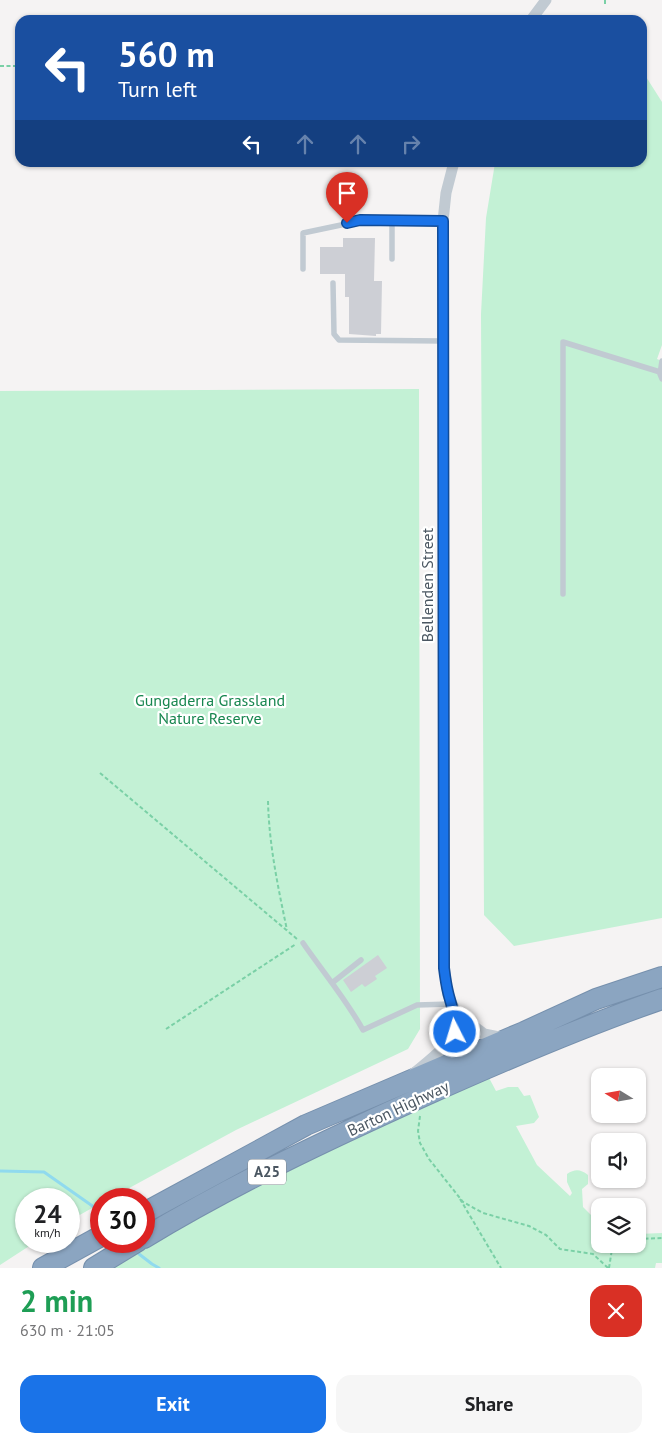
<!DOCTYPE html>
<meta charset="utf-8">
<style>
:root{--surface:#fff;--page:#f6f6f6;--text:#202124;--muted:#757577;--accent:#1a73e8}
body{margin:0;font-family:"PT Sans",sans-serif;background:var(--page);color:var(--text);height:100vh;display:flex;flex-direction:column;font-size:19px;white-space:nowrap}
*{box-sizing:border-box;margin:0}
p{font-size:16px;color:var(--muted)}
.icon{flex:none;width:28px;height:28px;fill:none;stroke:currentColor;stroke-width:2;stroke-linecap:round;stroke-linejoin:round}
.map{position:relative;height:1268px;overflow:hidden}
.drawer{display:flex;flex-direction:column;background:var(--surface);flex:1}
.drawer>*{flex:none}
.guide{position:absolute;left:15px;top:15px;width:632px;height:152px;border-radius:15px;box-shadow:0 1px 4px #0004;background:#1a4fa0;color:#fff;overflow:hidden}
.needle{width:32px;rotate:281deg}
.controls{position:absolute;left:591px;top:1068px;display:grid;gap:10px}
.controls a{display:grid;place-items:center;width:55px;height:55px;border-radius:10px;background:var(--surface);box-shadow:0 1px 4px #0004;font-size:25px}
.speed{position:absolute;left:15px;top:1188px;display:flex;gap:10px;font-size:25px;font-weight:700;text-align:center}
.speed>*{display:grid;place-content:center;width:65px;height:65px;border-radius:50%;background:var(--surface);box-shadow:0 1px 4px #0004;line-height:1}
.speed small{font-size:12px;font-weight:400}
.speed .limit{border:8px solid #d22;background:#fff;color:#111}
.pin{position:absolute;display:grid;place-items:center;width:42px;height:42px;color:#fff;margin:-51px -21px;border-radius:50% 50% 50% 0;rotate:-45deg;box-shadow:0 0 5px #0007}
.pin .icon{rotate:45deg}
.me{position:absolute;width:55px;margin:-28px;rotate:355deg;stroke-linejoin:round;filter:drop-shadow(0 0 4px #0008)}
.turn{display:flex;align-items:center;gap:18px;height:105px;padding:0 20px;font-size:22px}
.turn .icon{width:65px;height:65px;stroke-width:2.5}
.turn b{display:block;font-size:35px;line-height:42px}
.lanes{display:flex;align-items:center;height:48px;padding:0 20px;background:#0003;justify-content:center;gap:25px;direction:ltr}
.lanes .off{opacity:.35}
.round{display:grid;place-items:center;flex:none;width:52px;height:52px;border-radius:15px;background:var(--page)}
.head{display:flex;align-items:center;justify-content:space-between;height:85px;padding:0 20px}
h1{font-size:30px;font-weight:800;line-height:38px;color:#1e9e55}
.primary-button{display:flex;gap:10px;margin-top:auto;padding:10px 20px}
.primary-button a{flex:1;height:58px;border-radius:15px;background:var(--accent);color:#fff;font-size:20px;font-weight:800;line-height:58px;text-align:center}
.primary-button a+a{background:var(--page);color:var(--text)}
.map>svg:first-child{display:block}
.green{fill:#c3f1d5}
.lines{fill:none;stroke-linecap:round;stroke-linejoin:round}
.stream{stroke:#90daee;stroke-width:3}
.building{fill:#cdcfd5}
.highway-casing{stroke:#7690ad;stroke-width:22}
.path{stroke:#7ad0a6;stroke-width:2;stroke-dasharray:4 2.5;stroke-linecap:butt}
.lane{stroke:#c1cad2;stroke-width:5.5}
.street{stroke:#c1cad2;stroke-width:11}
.highway{stroke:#8ba5c1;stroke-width:20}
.route-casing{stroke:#114b97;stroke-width:12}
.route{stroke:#1a73e8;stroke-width:9}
.labels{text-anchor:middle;stroke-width:4.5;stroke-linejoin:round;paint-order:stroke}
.shield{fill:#fff;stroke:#808990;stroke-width:1}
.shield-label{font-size:15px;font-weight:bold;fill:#4a5661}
.street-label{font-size:16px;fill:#4a5661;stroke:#fff}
.park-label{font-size:16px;fill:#17864f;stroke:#fff}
</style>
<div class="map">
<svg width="662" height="1268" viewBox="0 0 662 1268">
<rect width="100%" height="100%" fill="#f5f3f3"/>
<!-- green -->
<path class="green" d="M643,72l19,30v243l-5,14 5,2v557l-148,28 -30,-31 -3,-601 5,-96 9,-55 147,-1z
M419,389l1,640 -12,20 -172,81 -127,69h-8v4l-32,18v-22h-43v42h11l-37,24v-874z
M488,1076l8,15 12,-4h10l6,9 6,-1 9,22 -5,6 -18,3 21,39 33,31 2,-3 -5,-11v-8c8,-5 13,-5 21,1v9l-6,5 1,18 17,17v20h38v-10l24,-1v30h-6l-1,5h-549l57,-35 227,-114z"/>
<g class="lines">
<!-- stream -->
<path class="stream" d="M0,1171l44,1 57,40
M139,1254l13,10 7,4"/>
</g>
<!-- building -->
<path class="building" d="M343,238h32l-1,43h8l-1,53h-5v2l-27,-2v-37h-4v-23h-25v-27h23z
M378,955l9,13 -12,8 2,3 -12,8 -3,-3 -11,8 -8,-12z"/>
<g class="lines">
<!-- highway casing -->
<g class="highway-casing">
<path id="highway" d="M144,1213l162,-88 218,-93 72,-33 66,-22
M144,1238c89,-54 185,-99 280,-142 78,-35 157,-69 238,-97
M43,1268l58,-32
M94,1268l44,-27"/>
</g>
<!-- path -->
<path class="path" d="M605,0v4
M0,66h20
M100,773l197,166
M268,801c1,44 10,86 19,129
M166,1029l130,-85
M420,1116l-2,15 2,12 9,16 34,43 20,11 46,13 17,9 14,14 33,5 15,14
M460,1199l41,69
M638,1239l24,-1
M609,1268l3,-19 5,-5"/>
<!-- lane -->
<path class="lane" d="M392,221v38
M303,269v-36l57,-12h83
M333,283l1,51 5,6 103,1
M662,361l-2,13 2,5
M563,594v-252l97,30
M303,943c20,29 43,56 60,87l54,-25 34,-1
M332,983l29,-23"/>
<!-- street -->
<path class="street" d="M531,20l15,-20
M454,162l-8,31 -3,28 1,747 4,27 23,49 1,10
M459,1015l25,19 20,4
M413,1074c13,-11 41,-31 43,-48"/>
<!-- highway -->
<use href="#highway" class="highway"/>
</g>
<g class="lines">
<!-- route casing -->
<g class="route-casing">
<path id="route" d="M347,223l13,-3 83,1 1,747c1,8 2,16 4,24 3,13 9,27 7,40"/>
</g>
<!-- route -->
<use href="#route" class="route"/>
</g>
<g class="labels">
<!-- shield labels -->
<rect class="shield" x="248" y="1159.5" width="38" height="25" rx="4"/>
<g class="shield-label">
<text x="267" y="1177">A25</text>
</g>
<!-- street labels -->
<g class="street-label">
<text transform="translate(427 585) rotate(-90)" y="6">Bellenden Street</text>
<text transform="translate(398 1108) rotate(-25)" y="6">Barton Highway</text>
</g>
<!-- park labels -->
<g class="park-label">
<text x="210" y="706">Gungaderra Grassland<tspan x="210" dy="18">Nature Reserve</tspan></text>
</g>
</g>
</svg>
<div class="controls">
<a><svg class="needle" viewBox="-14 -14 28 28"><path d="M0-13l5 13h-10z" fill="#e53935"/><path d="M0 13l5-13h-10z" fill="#757577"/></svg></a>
<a><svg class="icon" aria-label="sound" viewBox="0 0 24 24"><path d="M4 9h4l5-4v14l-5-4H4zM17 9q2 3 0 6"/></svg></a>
<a><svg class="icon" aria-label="layers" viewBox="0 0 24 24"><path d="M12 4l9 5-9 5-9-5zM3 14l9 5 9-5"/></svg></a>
</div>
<div class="speed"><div>24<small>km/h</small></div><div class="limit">30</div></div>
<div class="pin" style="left:347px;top:223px;background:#d93025"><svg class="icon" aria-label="arrive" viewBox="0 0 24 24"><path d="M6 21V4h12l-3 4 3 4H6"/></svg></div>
<svg class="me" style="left:455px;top:1032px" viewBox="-20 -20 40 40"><circle r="17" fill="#1a73e8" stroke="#fff" stroke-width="3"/><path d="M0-11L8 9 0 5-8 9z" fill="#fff"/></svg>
<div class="guide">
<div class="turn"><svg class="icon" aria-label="left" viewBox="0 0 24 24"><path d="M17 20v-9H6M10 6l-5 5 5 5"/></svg><div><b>560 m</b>Turn left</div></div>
<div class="lanes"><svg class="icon" aria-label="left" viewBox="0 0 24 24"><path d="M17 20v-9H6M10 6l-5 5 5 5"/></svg><svg class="icon off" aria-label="ahead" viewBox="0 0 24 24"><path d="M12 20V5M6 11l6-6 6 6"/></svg><svg class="icon off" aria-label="ahead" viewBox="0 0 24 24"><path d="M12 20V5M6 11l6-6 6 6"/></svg><svg class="icon off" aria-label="right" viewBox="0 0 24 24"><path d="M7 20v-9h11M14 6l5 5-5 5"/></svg></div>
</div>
</div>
<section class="drawer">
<div class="head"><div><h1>2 min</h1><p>630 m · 21:05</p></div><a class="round" style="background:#d93025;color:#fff"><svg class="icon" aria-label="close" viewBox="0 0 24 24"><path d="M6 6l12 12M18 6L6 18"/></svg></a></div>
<div class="primary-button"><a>Exit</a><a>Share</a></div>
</section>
